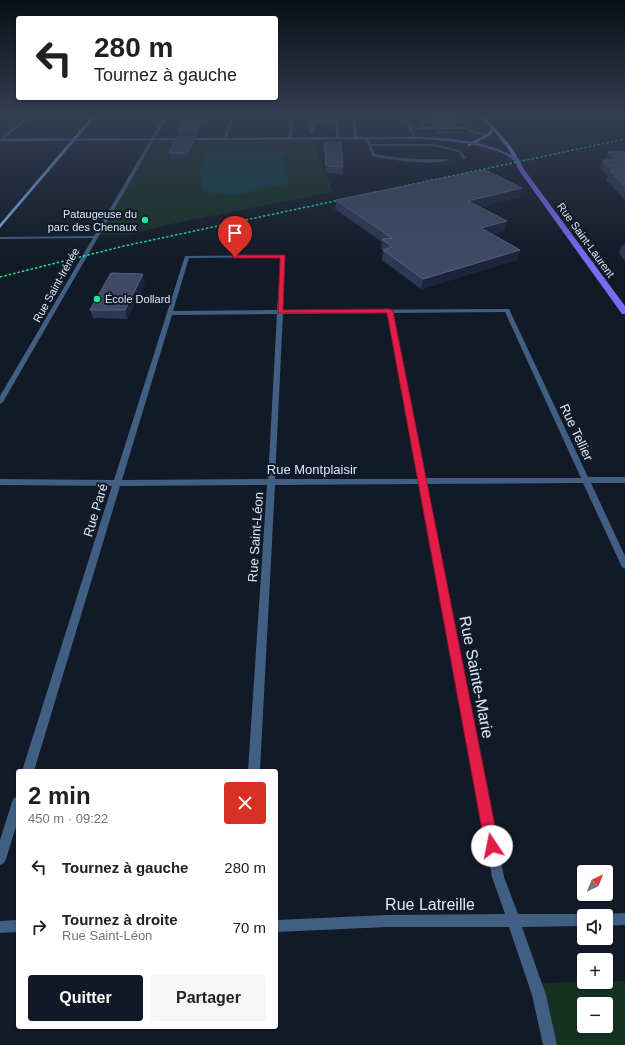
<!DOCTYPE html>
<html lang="fr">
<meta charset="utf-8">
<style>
:root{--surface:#fff;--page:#f6f6f6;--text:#202124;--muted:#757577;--accent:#111827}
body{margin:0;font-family:Helvetica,sans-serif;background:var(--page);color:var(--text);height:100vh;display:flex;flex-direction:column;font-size:15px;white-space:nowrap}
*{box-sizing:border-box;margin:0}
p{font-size:13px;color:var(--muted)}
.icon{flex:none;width:22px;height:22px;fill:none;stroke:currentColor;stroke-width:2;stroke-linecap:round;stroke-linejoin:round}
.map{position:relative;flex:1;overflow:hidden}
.drawer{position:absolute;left:16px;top:769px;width:262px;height:260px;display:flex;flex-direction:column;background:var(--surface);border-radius:4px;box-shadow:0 1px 3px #0004}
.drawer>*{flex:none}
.guide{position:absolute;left:16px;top:16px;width:262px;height:84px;border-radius:4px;box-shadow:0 1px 3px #0004;background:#fff;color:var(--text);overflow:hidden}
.needle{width:26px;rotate:43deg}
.buttons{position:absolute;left:577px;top:865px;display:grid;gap:8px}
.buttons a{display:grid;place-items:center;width:36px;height:36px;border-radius:4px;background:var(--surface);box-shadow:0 1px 3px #0004;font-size:20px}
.pin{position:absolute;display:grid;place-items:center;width:34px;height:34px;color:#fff;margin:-41px -17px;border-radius:50% 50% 50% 0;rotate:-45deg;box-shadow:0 0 4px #0007}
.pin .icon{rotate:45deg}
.me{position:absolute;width:44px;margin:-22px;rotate:349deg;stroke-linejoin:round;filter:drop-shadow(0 0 3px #0008)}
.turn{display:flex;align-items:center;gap:14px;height:84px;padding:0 12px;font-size:18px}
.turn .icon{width:52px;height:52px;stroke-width:2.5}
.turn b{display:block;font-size:28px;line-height:34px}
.round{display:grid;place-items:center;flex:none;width:42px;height:42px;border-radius:4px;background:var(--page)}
.overview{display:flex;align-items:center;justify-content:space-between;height:68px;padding:0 12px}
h1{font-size:24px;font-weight:700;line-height:30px}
.primary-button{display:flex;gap:8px;margin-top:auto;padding:8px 12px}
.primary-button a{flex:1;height:46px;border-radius:4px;background:var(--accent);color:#fff;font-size:16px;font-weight:700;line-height:46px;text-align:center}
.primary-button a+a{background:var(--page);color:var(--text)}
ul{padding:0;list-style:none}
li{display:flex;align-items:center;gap:12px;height:60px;padding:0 12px}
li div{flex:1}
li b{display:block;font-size:15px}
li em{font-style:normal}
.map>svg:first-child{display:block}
.green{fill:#153122;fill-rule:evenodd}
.water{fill:#0f3c43}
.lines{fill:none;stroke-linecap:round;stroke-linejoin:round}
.lane{fill:#415f82;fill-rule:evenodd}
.street{fill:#415f82;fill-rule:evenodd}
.secondary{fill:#79b4f5;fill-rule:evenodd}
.primary{fill:#7b6af4;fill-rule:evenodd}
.rail{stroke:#16ee97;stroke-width:1.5;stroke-dasharray:2.5 2;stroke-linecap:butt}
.wall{fill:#2c3854}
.shaded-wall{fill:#1a243a}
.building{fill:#3f4b66;stroke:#57647d}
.route{fill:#e11d48;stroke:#92132f}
.poi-dot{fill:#16ee97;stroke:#121927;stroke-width:1.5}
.labels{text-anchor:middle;stroke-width:4;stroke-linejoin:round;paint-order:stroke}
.far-poi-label{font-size:11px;fill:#dbe8fc;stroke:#121927;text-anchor:end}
.far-street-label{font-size:11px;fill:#dbe8fc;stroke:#121927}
.street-label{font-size:13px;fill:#dbe8fc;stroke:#121927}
.near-street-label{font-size:16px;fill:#dbe8fc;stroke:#121927}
</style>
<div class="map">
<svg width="625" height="1045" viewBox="0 0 625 1045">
<rect width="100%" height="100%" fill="#121927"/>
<!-- green -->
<path class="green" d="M312,139l21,53 -162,32 -43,11h-29l53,-94z
M625,981v64h-78l-13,-62zM584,1004h22v22h-22z"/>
<!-- water -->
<path class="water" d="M221,151h53l17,3 -9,4 8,22 -6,6 -20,2 -25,7 -24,-1 -12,-3 -3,-19 6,-10 -5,-2 9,-8z"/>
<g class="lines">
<!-- lane -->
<path class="lane" d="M290,116h4l-2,22 -2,1 -2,-1z
M467,117l3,5h-2l-2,-3 -43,1 2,7h41l9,4 15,3v2l-17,-3 -8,-4h-54l-1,-2h12l-2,-7 -15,-1z
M308,119l29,1 3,18h-4l-1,-16 -28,-1z
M321,122v2l-7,1 -1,7 -5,2 2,-3 2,-8z
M435,132h22l2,1 -23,1z
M365,137h2l4,7h62l27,6 6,8 -3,1 -5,-7 -25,-6h-61l3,8c24,5 48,6 72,5l2,1c-15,6 -61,0 -77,-4z"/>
<!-- street -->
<path class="street" d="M27,116h4l-31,26v-3z
M164,116h4l-165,286 -3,2v-8l93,-158 -93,1v-2l94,-1z
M230,116h4l-7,23 -3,1z
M351,116h4l3,23 -3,-1z
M404,116h4l8,23 -3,-1z
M285,255l-2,55 226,-1 79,168h37v6h-34l34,73v13l-3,-2 -1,-2 -38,-82 -157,1 78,393 14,37h66l5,2h-5v10l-62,1 24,68 11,50h-14l-11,-50 -23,-68h-122l-111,5v-12l111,-5 118,-1 -13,-37 -73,-393 -144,1 -15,286h-12l19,-286 -147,1 -86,285h-12l90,-285 -112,-1v-6l114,1 71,-224zM281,257l-4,53 -104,1 16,-53zM505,312l76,166h-156l-33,-165zM387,313l31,166h-143l8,-165zM277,314l-9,165 -146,1 50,-165z
M18,796v24l-12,39 -2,4 -4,2v-25l12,-38 2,-4z
M625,913v12l-19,1v-10h-5l5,-2z
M18,920v12l-18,1v-12z"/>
<!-- secondary -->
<path class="secondary" d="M92,116h4l-96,112v-4z
M481,116h4c9,13 30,30 33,45h-2l-8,-12 -15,-19 -2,5 -21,11h-2v-2l21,-11 2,-5z"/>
<!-- primary -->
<path class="primary" d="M423,137c33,1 67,5 96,22l4,9 102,138v8h-3l-104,-145c-1,-2 -2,-7 -4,-8 -14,-16 -70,-21 -91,-22l-423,2v-2z"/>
<!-- rail -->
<path class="rail" d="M0,277l124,-31 501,-107"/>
</g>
<!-- wall -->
<path class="wall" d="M431,117l26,4 -1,5h-24l-2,-5z
M203,126l-5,11h-19l-1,-7z
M195,142l-6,15h-19l-1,-4z
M324,142l19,25v7l-17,-1z
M608,152h17v47l-19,-19 2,-4 -8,-8 3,-8h3z
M520,197l-40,10 27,14 -3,10 -12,3 28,16 -3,10 -96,29 -39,-29 1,-10 -2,-1 1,-7 -47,-33 1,-9z
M622,245h3v16l-6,-8z
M145,282l-18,37 -34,-1 -3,-8z"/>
<!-- shaded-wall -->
<path class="shaded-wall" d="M202,120l1,6 -5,11 -1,-7z
M195,137v5l-6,15 -1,-4z
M522,188l-2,9 -54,13 2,-9z
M507,221l-3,10 -25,7 2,-10z
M520,250l-3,10 -96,29 2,-10z
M143,274l2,8 -18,37 -2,-9z"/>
<!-- building -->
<path class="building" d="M431,117h23l3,4h-24z
M183,120h19l-5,10h-19z
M176,137h19l-7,16h-19z
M324,142h17l2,25 -17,-1z
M608,152h17v34l-15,-15h5l-12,-11h14z
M485,170l37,18 -54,13 39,20 -26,7 39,22 -97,29 -40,-29 9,-3 -10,-8 10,-1 -56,-38z
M111,273l32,1 -18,36h-35z"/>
<!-- sky -->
<linearGradient id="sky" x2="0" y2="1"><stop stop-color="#0a0e15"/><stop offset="0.44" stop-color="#333e52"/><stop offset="1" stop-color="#333e52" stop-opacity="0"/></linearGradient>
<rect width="625" height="262" fill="url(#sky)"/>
<!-- route -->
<path class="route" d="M285,255l-2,55 107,-1 3,2 106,535 -2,5 -5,2 -5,-2 -2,-5 -98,-533h-109l2,-55h-45l-3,-1 3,-2z"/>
<!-- markers -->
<g class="poi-dot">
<circle cx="145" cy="220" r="4"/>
<circle cx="97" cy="299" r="4"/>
</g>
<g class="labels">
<!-- far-poi labels -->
<g class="far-poi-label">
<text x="137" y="218">Pataugeuse du<tspan x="137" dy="13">parc des Chenaux</tspan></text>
<text x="105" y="303" text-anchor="start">École Dollard</text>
</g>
<!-- far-street labels -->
<g class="far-street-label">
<text transform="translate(586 240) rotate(54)" y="4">Rue Saint-Laurent</text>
<text transform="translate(56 285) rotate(-61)" y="4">Rue Saint-Irénée</text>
</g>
<!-- street labels -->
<g class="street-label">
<text transform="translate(577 432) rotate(65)" y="5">Rue Tellier</text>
<text x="312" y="474">Rue Montplaisir</text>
<text transform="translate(95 510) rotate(-73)" y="5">Rue Paré</text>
<text transform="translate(255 537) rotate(-86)" y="5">Rue Saint-Léon</text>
</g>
<!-- near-street labels -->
<g class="near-street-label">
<text transform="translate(477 677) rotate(79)" y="6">Rue Sainte-Marie</text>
<text x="430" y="910">Rue Latreille</text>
</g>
</g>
</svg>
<div class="buttons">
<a><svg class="needle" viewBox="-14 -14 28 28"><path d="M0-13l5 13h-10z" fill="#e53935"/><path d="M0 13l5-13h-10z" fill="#757577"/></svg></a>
<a><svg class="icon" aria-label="sound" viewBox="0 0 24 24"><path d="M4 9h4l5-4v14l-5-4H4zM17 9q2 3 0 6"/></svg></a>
<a>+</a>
<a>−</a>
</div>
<div class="pin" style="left:235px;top:257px;background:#d93025"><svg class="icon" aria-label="arrive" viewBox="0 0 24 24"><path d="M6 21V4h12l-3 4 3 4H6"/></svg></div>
<svg class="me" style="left:492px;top:846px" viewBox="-20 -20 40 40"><circle r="19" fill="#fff"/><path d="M0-13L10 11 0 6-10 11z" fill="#e11d48"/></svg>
<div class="guide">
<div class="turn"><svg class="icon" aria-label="left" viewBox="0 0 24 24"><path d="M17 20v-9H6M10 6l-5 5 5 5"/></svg><div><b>280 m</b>Tournez à gauche</div></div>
</div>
<section class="drawer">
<div class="overview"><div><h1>2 min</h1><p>450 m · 09:22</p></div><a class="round" style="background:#d93025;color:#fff"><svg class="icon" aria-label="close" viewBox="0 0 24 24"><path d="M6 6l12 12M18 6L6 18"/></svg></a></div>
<ul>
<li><svg class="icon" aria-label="left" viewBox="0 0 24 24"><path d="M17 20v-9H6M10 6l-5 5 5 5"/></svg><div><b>Tournez à gauche</b></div><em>280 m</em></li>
<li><svg class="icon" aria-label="right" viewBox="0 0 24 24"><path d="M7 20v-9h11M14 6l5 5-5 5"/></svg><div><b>Tournez à droite</b><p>Rue Saint-Léon</p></div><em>70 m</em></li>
</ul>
<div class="primary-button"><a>Quitter</a><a>Partager</a></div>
</section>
</div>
